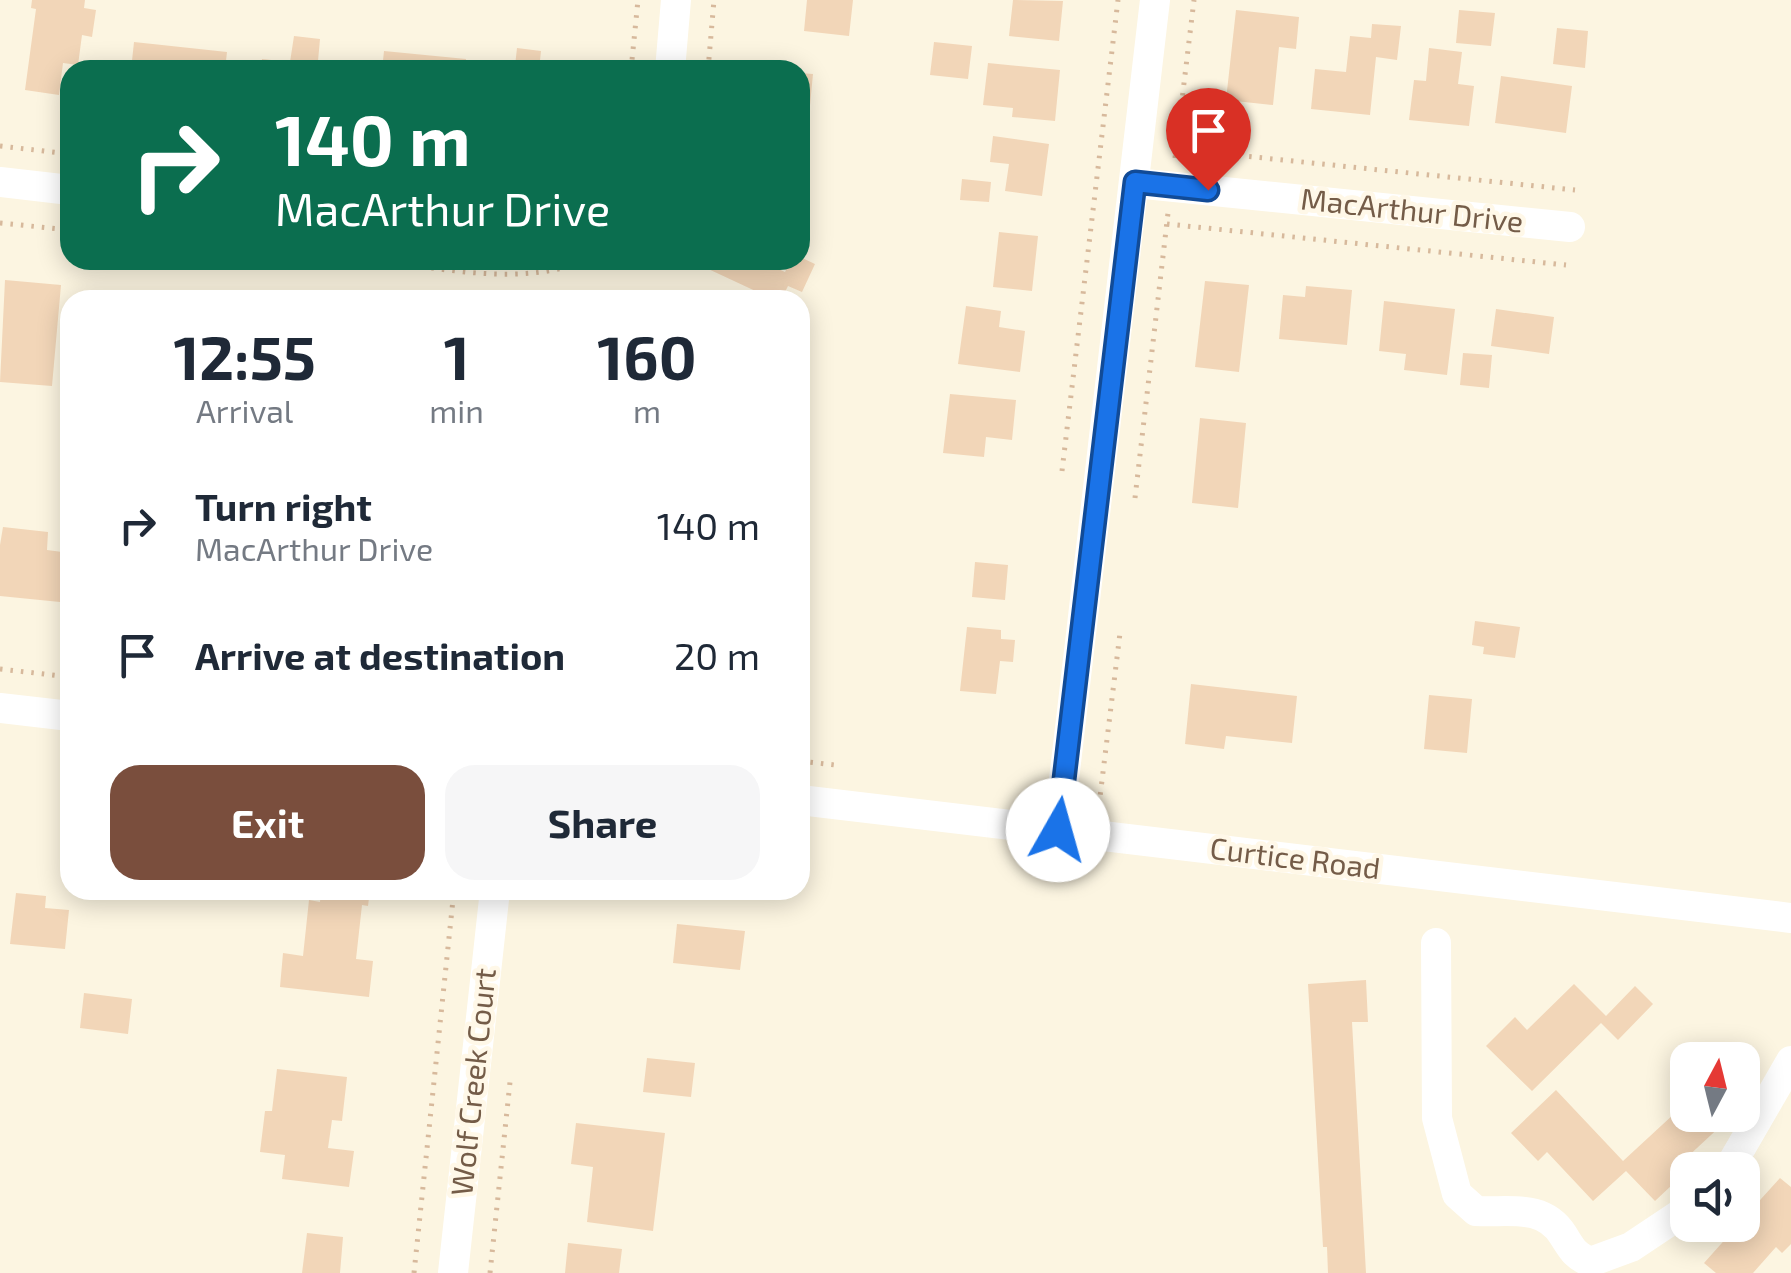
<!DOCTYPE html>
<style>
:root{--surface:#fff;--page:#f6f6f7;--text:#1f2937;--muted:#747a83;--accent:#7a4e3d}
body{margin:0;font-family:"Exo 2",sans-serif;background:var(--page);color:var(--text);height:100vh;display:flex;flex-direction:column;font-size:38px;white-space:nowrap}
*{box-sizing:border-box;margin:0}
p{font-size:32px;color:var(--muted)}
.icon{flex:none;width:55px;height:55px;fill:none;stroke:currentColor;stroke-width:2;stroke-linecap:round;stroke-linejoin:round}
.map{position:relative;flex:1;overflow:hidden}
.panel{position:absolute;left:60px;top:290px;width:750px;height:610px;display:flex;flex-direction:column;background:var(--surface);border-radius:30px;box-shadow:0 5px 25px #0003}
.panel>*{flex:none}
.banner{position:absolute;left:60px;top:60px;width:750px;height:210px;border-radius:30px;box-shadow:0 5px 25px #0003;background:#0b6e4f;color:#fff;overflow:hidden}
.needle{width:65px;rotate:7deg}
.fabs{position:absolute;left:1670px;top:1042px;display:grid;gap:20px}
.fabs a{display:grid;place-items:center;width:90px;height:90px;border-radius:20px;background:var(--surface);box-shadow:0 5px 25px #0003;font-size:50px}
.pin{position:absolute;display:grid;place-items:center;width:85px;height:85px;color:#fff;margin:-102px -42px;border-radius:50% 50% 50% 0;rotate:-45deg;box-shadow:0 0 10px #0007}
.pin .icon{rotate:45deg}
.me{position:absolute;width:110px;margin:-55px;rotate:7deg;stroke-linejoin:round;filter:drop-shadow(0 0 8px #0008)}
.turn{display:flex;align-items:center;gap:35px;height:210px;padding:0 50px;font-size:45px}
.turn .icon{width:130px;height:130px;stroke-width:2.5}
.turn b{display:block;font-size:70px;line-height:85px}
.eta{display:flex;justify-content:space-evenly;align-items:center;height:170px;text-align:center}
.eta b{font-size:60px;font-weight:700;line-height:70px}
.cta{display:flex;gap:20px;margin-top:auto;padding:20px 50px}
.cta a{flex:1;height:115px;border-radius:30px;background:var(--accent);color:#fff;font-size:40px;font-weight:700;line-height:115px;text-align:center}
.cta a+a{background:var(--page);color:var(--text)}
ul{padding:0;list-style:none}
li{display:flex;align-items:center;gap:30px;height:130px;padding:0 50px}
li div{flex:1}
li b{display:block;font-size:38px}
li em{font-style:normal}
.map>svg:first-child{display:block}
.building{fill:#f2d6b8}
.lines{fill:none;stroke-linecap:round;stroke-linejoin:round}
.path{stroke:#d7b99c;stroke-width:5;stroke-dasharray:2.5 8;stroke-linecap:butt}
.minor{stroke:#fff;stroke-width:30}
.route-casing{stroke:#114b97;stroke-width:25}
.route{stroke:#1a73e8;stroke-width:18}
.labels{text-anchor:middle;stroke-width:9;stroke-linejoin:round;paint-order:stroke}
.street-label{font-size:30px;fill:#745c48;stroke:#fff8e8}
</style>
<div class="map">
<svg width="1791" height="1273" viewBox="0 0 1791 1273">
<rect width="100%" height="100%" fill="#fcf5e1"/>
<!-- building -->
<path class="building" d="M32,0h53l-1,8 12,2 -4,27 -10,-2 -4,30 -15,-2 -4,32 -34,-5 11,-81 -5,-1z
M807,0h46l-4,36 -45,-5z
M1013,0l50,1 -4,40 -50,-5z
M1236,10l63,7 -3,32 -17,-2 -6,58 -47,-5z
M1459,10l36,3 -4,33 -35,-3z
M1372,24l29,2 -4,34 -21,-3 -6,58 -59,-6 4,-40 31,3 4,-36 21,2z
M1557,28l31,3 -3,37 -32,-4z
M294,36l26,3 -2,22 36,5v4h-93l1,-11 28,3z
M134,42l93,10 -2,18h-94z
M934,42l38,4 -4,33 -38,-4z
M517,48l24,3 -2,19h-41l1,-5 16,1z
M1429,48l33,4 -4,32 16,2 -5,40 -60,-6 5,-40 12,1z
M384,51l82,8 -1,11h-83z
M988,63l72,7 -5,51 -43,-4 1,-9 -30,-3z
M800,73l13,1 -7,73h-6z
M1501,76l71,10 -6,47 -71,-10z
M993,136l56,8 -7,52 -37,-5 4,-27 -19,-2z
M962,179l29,3 -2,20 -29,-2z
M999,232l39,4 -6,55 -39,-4z
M800,257l15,7 -13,28 -14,-6 -7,14h-6l-71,-33 3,-7h71l-4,7 11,5 6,-12h9z
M5,280l56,5 -9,101 -52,-4z
M1205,281l44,4 -10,87 -44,-5z
M1306,286l46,4 -5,55 -68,-6 4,-44 22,2z
M1384,301l71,8 -8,66 -43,-5 2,-16 -27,-3z
M966,306l35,5 -2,16 26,4 -5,41 -62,-8z
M1496,309l58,8 -5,37 -58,-8z
M1463,353l29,2 -3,33 -29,-3z
M950,394l66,6 -4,40 -26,-3 -2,20 -41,-4z
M1200,418l46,5 -8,85 -46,-5z
M3,527l45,5 -1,18 23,3v50l-70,-7v-51z
M975,562l33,3 -3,35 -33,-3z
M1475,621l45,6 -5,31 -32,-4 1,-7 -12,-2z
M967,627l34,3v9l14,1 -2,22 -13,-1 -4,33 -36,-3z
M800,634l9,2 -5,43h-4z
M1191,684l106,12 -5,47 -66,-7 -2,13 -39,-5z
M1429,695l43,4 -5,54 -43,-4z
M321,890h49l-2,16 -6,-1 -6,54 17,2 -4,36 -89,-10 3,-34 20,3 6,-56 11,2z
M16,893l30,3 -1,12 24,2 -4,39 -55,-5z
M677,924l68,7 -5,39 -67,-7z
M1366,980l2,42h-16l14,251h-38l-1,-26h-4l-15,-263z
M1574,984l32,32 29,-30 18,18 -35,36 -17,-17 -69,68 -46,-45 29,-29 12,13z
M84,993l48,6 -4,35 -48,-6z
M647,1058l48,5 -4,34 -48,-5z
M277,1069l70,8 -5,44 -10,-1 -4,28 26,3 -5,36 -67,-8 3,-24 -25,-3 5,-41h7z
M1556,1090l67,71 65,-60v14h30l7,7 -42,39 7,7 -35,33 -29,-30 -33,30 -46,-49 -9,9 -27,-28z
M576,1123l89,10 -12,98 -66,-9 6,-55 -22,-3z
M1780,1178l11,9v57l-9,9 -6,-6 -23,26h-37l-12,-10 34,-38h4v-5z
M307,1233l36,4 -3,36h-38z
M568,1243l54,6 -3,24h-54z"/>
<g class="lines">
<!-- path -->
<path class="path" d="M631,70l7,-70
M708,70l6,-70
M0,146l70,8
M1176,149l399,41
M1175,158l19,-158
M0,223l70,7
M1167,224l399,41
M369,260c70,7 151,28 218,0
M1062,471l56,-471
M1135,498l33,-285
M0,669l70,8
M800,761l35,4
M1099,805l21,-172
M414,1273l40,-383
M490,1273l20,-191"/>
<!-- minor -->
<path class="minor" d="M670,70l6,-70
M0,182l70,8
M1135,183l435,44
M0,708l70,8
M800,800l991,118
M1058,831l97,-831
M1436,943l1,175 20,76 19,17c32,2 67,-8 87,24 9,14 11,20 27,27l41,-15 57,-38
M1728,1170l63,-109
M453,1273l42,-383"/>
</g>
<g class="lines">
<!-- route casing -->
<g class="route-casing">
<path id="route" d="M1058,830l77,-648 73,8"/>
</g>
<!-- route -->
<use href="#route" class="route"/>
</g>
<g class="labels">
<!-- street labels -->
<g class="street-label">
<text transform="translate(1412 211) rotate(6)" y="10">MacArthur Drive</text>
<text transform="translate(1295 859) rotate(7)" y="10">Curtice Road</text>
<text transform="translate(474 1082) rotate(-84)" y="10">Wolf Creek Court</text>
</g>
</g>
</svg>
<div class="fabs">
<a><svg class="needle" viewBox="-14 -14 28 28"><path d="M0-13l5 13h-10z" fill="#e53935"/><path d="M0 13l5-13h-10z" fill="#747a83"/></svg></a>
<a><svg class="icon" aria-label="sound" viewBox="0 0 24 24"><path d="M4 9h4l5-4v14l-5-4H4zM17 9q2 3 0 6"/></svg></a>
</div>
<div class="pin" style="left:1208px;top:190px;background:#d93025"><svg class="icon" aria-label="arrive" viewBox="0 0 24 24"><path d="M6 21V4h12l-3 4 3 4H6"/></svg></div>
<svg class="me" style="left:1058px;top:830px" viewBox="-20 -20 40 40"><circle r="19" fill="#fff"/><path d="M0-13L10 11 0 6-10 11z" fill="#1a73e8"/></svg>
<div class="banner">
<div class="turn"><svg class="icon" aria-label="right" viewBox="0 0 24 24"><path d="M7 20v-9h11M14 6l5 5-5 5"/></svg><div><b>140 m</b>MacArthur Drive</div></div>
</div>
<section class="panel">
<div class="eta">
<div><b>12:55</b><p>Arrival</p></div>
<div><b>1</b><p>min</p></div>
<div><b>160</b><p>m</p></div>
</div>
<ul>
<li><svg class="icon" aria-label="right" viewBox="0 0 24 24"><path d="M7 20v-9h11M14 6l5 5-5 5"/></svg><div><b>Turn right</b><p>MacArthur Drive</p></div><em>140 m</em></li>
<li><svg class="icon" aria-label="arrive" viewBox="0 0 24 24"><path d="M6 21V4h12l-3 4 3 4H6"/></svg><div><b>Arrive at destination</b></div><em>20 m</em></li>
</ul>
<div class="cta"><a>Exit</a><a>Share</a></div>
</section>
</div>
